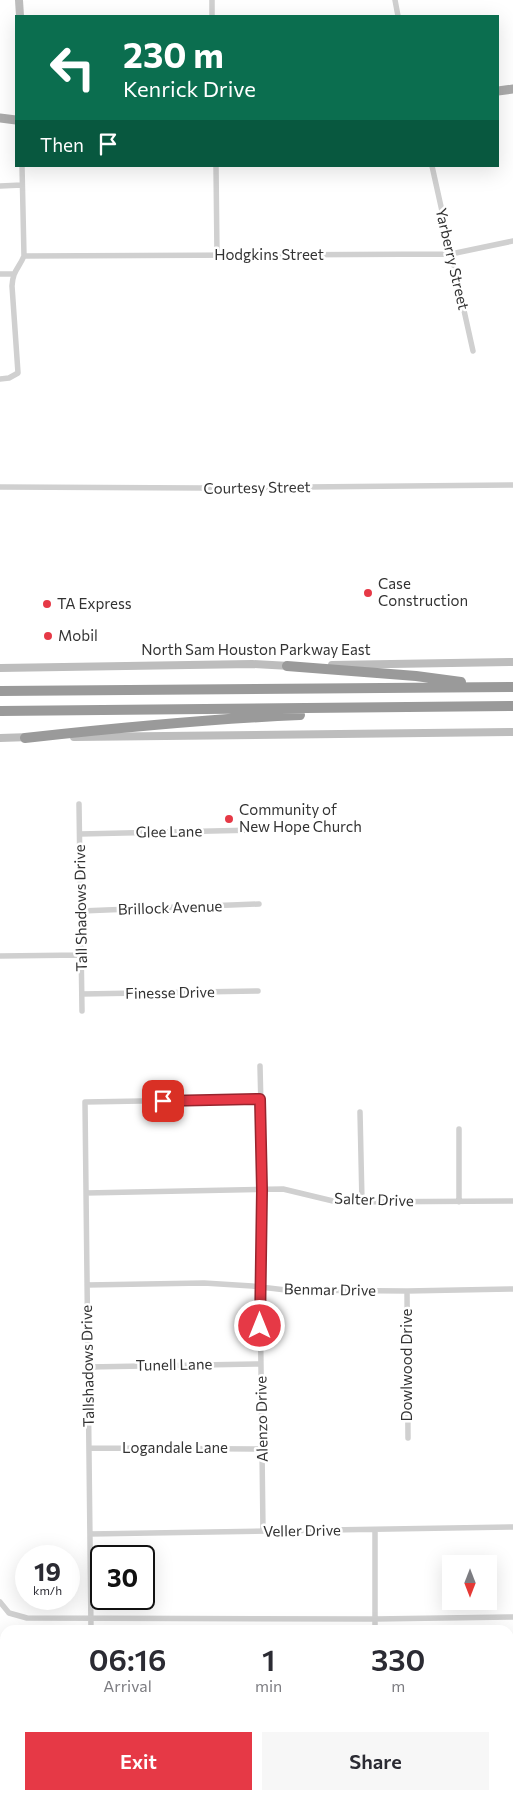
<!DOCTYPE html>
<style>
:root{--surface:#fff;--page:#f7f7f7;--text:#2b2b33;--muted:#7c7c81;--accent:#e63946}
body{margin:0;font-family:Commissioner,sans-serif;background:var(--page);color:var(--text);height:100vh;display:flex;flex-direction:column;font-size:19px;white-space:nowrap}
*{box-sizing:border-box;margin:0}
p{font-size:16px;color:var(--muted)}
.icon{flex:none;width:28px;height:28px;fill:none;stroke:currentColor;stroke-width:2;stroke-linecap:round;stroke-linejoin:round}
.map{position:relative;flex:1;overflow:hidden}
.details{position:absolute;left:0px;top:1625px;width:514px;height:175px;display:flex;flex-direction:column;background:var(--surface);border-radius:15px 15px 0 0;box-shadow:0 5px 20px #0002}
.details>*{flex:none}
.hud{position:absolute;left:15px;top:15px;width:484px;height:152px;border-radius:0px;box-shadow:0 5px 20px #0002;background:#0b6e4f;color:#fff;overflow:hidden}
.needle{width:32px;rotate:180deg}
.controls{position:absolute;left:442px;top:1555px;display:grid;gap:10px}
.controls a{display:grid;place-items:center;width:55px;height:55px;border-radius:0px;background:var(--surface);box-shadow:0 5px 20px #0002;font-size:25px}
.speed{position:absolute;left:15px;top:1545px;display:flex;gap:10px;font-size:25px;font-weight:700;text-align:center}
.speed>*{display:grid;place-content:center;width:65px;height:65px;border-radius:50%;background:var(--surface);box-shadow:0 5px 20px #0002;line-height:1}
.speed small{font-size:12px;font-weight:400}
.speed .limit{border:2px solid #111;border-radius:8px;background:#fff;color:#111}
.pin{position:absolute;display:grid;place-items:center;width:42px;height:42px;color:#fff;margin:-21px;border-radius:10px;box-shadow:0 2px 8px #0006}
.me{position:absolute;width:55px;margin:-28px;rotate:0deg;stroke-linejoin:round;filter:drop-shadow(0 0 4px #0008)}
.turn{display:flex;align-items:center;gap:18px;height:105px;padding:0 25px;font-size:22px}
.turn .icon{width:65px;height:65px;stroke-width:2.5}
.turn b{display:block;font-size:35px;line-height:42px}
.then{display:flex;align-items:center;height:48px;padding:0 25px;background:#0003;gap:10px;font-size:19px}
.eta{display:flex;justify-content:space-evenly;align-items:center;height:85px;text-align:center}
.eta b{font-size:30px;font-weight:600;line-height:35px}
.button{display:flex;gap:10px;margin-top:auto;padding:10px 25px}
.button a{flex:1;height:58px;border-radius:0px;background:var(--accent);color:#fff;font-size:20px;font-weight:600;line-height:58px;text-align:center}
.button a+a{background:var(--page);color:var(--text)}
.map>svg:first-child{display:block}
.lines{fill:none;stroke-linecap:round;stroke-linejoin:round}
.street{stroke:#d0d0d0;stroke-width:5.5}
.secondary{stroke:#bdbdbd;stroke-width:8}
.primary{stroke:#ababab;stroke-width:9}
.highway{stroke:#9a9a9a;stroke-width:10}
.route-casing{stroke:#96252e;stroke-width:12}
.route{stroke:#e63946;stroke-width:9}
.poi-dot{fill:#e63946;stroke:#fff;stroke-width:2}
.labels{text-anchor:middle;stroke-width:5;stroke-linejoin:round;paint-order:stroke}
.street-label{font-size:15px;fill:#333;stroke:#fff}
.poi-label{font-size:15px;fill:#333;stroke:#fff;text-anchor:start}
</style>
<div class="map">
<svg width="513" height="1800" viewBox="0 0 513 1800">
<rect width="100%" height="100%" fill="#fff"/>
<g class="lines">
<!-- street -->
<path class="street" d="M212,0v16
M395,0l3,16
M216,166l1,89
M432,166l41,185
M0,186l22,-1
M24,256l427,-2 62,-13
M0,274h13
M0,379l9,-1 9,-5 -6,-87c1,-16 6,-16 12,-30l-2,-90
M0,487l205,1 308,-3
M79,804l3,207
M80,834l177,-4
M81,911l178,-7
M0,956l82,-1
M82,994l176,-3
M260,1066l3,124 -3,97 3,244
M360,1112l2,90
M86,1193l197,-4 50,12 12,1 168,-1
M459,1202v-73
M87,1285l117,-2 48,3 34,4 121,1 106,-2
M407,1291l1,147
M88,1367l173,-3
M89,1448l173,1
M375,1530v100
M90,1534l423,-7
M0,1602l9,11 18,5 348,1 138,-2
M91,1630l-6,-528 175,-3
M509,1703h4"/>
<!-- secondary -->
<path class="secondary" d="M19,0l1,16
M332,665l181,-3
M0,668l252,-4 38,2
M74,737l439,-5
M0,738l30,-1"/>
<!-- primary -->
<path class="primary" d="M498,91l15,-2
M0,118l16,2"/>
<!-- highway -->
<path class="highway" d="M287,666l129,10 45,6
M0,691l513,-4
M0,711l513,-5
M25,738c91,-10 183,-19 275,-23"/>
</g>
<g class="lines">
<!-- route casing -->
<g class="route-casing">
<path id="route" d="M163,1101l97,-2 2,91 -2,136"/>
</g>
<!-- route -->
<use href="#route" class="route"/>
</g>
<!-- markers -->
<g class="poi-dot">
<circle cx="368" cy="593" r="5"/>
<circle cx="47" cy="604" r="5"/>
<circle cx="48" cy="636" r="5"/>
<circle cx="229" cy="819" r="5"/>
</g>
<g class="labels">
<!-- street labels -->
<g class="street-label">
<text x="269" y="260">Hodgkins Street</text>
<text transform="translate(452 259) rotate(77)" y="5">Yarberry Street</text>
<text transform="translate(257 488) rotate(-1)" y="5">Courtesy Street</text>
<text x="256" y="655">North Sam Houston Parkway East</text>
<text transform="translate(169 832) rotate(-1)" y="5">Glee Lane</text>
<text transform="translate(81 908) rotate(-91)" y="5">Tall Shadows Drive</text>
<text transform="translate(170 908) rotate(-2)" y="5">Brillock Avenue</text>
<text transform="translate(170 993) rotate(-1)" y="5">Finesse Drive</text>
<text transform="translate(374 1200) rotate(2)" y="5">Salter Drive</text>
<text transform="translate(330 1290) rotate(1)" y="5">Benmar Drive</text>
<text transform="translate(174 1365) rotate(-1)" y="5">Tunell Lane</text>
<text transform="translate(407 1365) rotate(-90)" y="5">Dowlwood Drive</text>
<text transform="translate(88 1366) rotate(-91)" y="5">Tallshadows Drive</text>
<text transform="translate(262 1419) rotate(-91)" y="5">Alenzo Drive</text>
<text x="175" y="1453">Logandale Lane</text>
<text transform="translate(302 1531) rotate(-1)" y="5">Veller Drive</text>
</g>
<!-- poi labels -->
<g class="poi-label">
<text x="378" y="589">Case<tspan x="378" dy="17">Construction</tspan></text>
<text x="57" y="609">TA Express</text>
<text x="58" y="641">Mobil</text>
<text x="239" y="815">Community of<tspan x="239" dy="17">New Hope Church</tspan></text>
</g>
</g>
</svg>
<div class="controls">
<a><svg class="needle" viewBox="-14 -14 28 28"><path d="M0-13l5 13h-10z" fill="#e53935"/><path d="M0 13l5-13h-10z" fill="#7c7c81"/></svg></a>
</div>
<div class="speed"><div>19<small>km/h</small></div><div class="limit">30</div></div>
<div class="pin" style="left:163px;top:1101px;background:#d93025"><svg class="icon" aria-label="arrive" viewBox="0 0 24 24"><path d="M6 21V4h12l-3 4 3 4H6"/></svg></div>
<svg class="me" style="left:260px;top:1326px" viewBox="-20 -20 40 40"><circle r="17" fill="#e63946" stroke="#fff" stroke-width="3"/><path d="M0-11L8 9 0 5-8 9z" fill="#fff"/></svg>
<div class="hud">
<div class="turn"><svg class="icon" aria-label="left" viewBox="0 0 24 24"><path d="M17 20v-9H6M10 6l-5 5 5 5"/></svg><div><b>230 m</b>Kenrick Drive</div></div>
<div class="then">Then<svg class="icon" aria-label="arrive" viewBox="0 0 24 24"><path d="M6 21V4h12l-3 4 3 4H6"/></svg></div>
</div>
<section class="details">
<div class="eta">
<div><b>06:16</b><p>Arrival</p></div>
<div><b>1</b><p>min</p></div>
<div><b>330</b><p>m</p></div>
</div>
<div class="button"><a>Exit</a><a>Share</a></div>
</section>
</div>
